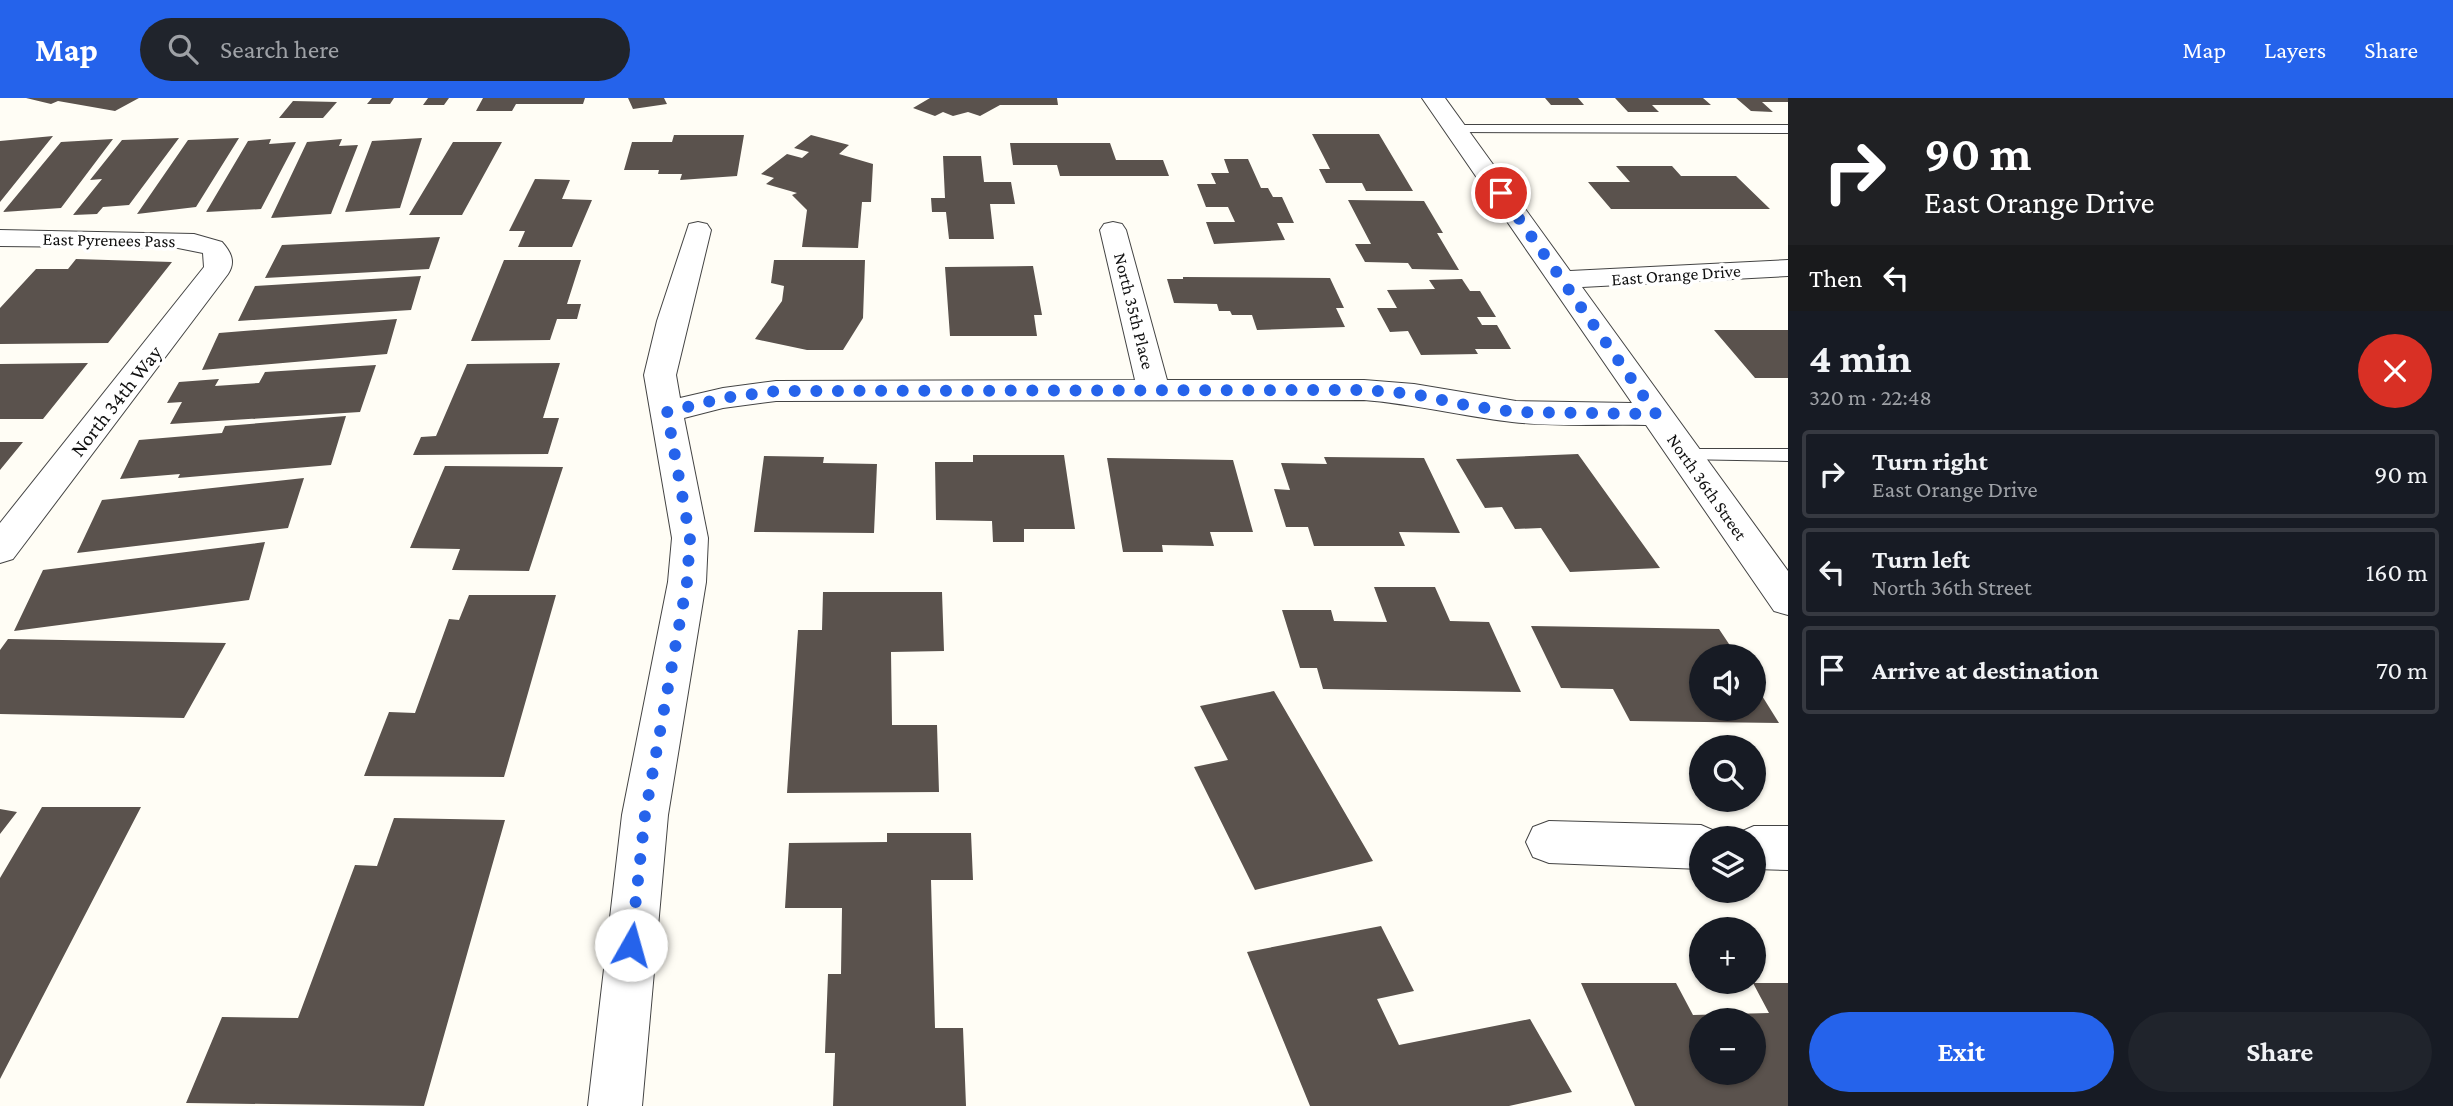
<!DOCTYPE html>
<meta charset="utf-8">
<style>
:root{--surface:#171b24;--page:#20242c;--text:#f1f3f6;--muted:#9ea1a6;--line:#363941;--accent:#2563eb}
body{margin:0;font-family:"Crimson Pro",serif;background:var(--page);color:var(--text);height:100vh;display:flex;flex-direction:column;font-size:26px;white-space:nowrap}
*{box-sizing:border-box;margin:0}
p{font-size:23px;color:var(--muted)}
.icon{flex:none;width:38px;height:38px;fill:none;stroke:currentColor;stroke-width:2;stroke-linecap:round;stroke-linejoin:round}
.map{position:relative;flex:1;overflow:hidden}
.side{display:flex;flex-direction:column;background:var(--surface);width:665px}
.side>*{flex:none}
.hud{background:#202124;color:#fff;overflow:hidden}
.fabs{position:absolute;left:1689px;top:546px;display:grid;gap:14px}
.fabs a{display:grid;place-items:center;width:77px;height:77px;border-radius:50%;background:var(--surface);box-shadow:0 2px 5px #0004;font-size:35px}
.pin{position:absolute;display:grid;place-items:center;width:60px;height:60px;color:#fff;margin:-30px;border:4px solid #fff;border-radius:50%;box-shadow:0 2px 7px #0007}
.me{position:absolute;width:77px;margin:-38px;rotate:7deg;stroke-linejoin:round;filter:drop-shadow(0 0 5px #0008)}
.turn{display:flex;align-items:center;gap:24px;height:147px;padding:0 21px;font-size:32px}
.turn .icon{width:91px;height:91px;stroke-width:2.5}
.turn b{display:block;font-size:49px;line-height:60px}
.then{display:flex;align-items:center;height:66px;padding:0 21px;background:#0003;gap:14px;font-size:26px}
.round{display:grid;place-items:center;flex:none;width:74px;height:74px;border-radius:37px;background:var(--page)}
.head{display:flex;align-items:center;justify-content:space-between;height:119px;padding:0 21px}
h1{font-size:42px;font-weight:700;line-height:52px}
.primary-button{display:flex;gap:14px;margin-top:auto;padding:14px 21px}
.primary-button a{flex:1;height:80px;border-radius:42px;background:var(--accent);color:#fff;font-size:28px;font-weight:700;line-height:80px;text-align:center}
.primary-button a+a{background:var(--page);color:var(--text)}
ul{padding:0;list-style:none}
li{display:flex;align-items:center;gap:21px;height:88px;margin:0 14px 10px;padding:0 7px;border:4px solid var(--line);border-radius:7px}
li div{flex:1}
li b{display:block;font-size:26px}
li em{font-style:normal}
header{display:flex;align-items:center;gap:42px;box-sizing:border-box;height:98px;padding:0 35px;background:var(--accent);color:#fff}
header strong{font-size:33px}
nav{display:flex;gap:38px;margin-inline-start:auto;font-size:24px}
.search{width:490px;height:63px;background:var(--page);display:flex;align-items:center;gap:18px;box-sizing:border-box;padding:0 24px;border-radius:38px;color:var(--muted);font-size:26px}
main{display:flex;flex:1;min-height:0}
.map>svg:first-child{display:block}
.building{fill:#5a524d;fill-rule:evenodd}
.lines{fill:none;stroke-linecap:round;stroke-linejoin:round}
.service-casing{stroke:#444;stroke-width:2}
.minor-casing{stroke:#444;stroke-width:2}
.service{fill:#fff;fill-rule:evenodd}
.minor{fill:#fff;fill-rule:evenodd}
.route{stroke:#2563eb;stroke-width:12;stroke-dasharray:0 21.6}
.labels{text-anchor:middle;stroke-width:7;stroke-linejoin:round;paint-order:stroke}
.far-street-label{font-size:18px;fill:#111;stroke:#fff}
.street-label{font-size:21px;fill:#111;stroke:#fff}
</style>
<header>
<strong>Map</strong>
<div class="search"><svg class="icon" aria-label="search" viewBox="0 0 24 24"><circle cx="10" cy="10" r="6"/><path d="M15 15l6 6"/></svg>Search here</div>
<nav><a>Map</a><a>Layers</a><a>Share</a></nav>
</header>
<main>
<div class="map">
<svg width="1788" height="1008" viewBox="0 0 1788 1008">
<rect width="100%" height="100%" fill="#fffdf5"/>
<!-- building -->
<path class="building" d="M26,0h113l-24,13 -57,-10 -7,3z
M372,0h22l-4,6h-23z
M428,0h21l-5,7h-21z
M483,0h102l-2,6h-67l-4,7h-36z
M628,0h36l3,6 -34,5z
M930,0h127l1,7h-58l-20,11 -12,-4 -15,4 -10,-4 -8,4 -22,-8z
M1545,0h33l6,7h-33z
M1615,0h88l8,7h-59l7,7h-31z
M1736,0h52v4h-26l11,10 -22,-1z
M293,3l44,1 -14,16h-44z
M1312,36h67l34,57h-47l-4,-8h-36l-7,-14h11z
M674,37h70l-7,41 -57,4 2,-6h-24l1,-4h-35l8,-28h40z
M811,37l38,10 -10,9 34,10 -2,38h-9l-4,46 -56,-1 5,-37 -15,-15 5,-2 -31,-9 8,-6 -13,-4 26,-20 15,4 7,-6 -15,-4z
M53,38l-53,66v-61z
M179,40l-50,67 -26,2 -6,7 -24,1 29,-36 -12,1 32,-40z
M239,40l-43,69 -59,7 51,-74z
M422,40l-22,70 -55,4 27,-71z
M113,41l-52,69 -58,4 58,-70z
M271,41l-2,5 27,-2 -35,67 -55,3 42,-71z
M342,41l-3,7 19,-1 -27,69 -60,4 36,-76z
M453,44h49l-40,73h-53z
M1010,45h100l6,17h47l6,16h-109l-3,-11h-44z
M943,58h38l3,26h27l4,22h-25l4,35h-45l-3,-27h-14l-1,-14h14z
M1224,61h24l13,29h7l5,9h9l12,26h-17l8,17 -71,4 -8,-22h29l-7,-15h-22l-9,-23h19l-5,-11h18z
M1616,68h56l9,10h55l34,33h-159l-23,-27h42z
M535,81l35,1 -8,19 30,1 -20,47h-54l7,-16h-16z
M1348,102l76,1 19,32h-6l22,37 -47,-1 -4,-6 -43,-1 -10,-18h16z
M440,139l-11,32 -164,9 17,-33z
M76,161l96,3 -64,81 -108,1v-36l36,-39h32z
M504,162h77l-14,44h14l-4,15h-20l-7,21 -79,1z
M774,162h91l-2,58 -20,32h-36l-52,-11 27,-38 2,-15 -13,-3z
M1033,168l9,49h-8l3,21h-87l-5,-69z
M421,178l-10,34 -173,11 17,-35z
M1183,179l147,1 14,30h-8l9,19 -88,3 -5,-15h-20l-2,-4h-11l-2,-7 -43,-1 -7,-24h16z
M1462,181l8,12h10l16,26h-19l5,8h15l14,24h-36l3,5 -57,1 -13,-24 -18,1 -13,-24h20l-10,-18 48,-1 -6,-9z
M397,221l-10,35 -185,16 17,-37z
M1714,232h74v48h-33z
M88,265l-45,56h-43v-55z
M560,265l-17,55h16l-11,36 -135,1 8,-18 15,-1 31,-72z
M376,267l-16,47 -190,12 12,-22 -15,1 12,-21 40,-3 -4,7 44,-3 6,-11z
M346,318l-15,49 -153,13 2,-4 -60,5 19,-39 83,-7 3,-7z
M0,344h23l-23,28z
M1578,356l82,114 -90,4 -29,-44 -26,1 -13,-22 -17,1 -29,-49z
M973,357h91l11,74h-51v13h-31l-1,-21 -56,-1 -1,-58h38z
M764,358l60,1 -1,6 54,1 -3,69 -120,-1z
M1324,359l100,1 36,75 -61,-1 6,14h-91l-6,-19h-22l-12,-38 16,1 -9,-27 46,1z
M1107,360l126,2 20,72h-43l4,14 -52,-1 1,7h-40z
M445,368l118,1 -34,104 -77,-1 8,-21 -50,-1z
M304,380l-16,50 -211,25 25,-53z
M265,444l-16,58 -235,31 29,-61z
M1374,489h61l15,34 39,1 32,70 -198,-3 -6,-21h-17l-18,-58h49l3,11 53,1z
M823,494h119l2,59 -53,1 1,73h45l2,67 -152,1 11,-163h24z
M469,497h87l-52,182 -140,-1 25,-64 26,1 34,-94 10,1z
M1531,528l188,3 18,27h-36v53h53v-26l25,40 -149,-2 -17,-32 -52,-1z
M8,541l218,4 -42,75 -184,-4v-64z
M1274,593l99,170 -118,29 -61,-123 34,-7 -28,-54z
M42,709h99l-141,272v-201z
M0,711l17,3 -17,22z
M394,720l111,2 -81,286 -238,-3 36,-86 76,1 57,-153 22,1z
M887,735h84l2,47h-42l4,148h28l3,78h-133l2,-53h-10l3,-79h13l1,-66h-57l4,-65 98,-1z
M1381,828l33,65 -37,8 22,46 131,-26 42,73 -63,14h-199l-63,-154z
M1581,885h95l17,32 76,-2 -16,-30h35v123h-153zM1701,922h53v53h-53z"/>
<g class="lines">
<!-- service casing -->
<g class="service-casing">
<path id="service" d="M1455,27h333v8l-337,-1v-6z
M1685,351h103v12l-109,-2 -2,-4z"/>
</g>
<!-- minor casing -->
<g class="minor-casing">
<path id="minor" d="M1422,0h23l125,173 218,-11v16l-206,11 206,284v44l-14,-4 -128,-186c-44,-1 -90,2 -134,-3 -50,-6 -98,-18 -148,-22l-588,1 -53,7 -39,10 24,120 -2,44 -38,233 -26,291h-54l34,-291 46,-233 4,-44 -28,-163 13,-54 32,-97 9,-2 9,2 4,6 -35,145 4,23 43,-10 53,-7 359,-1 -35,-150 4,-6 9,-2 9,2 4,6 41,150h197l50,4 102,17 116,2z
M0,132l194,4 28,8c9,10 14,20 6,32l-215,285 -13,4v-40l204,-256 -1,-14 -25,-5 -178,-2z
M1549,723l152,4 16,7 3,6h-19v31l-152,-6 -16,-6 -7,-15 7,-15z
M1754,728h34v44l-34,-1v-31h-19l3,-5z"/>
</g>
<!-- service -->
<use href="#service" class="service"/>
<!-- minor -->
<use href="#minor" class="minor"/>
</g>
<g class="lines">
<!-- route -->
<path class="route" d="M631,847l14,-130 42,-233 3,-44 -23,-126 56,-14 53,-7 588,-1 50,4 56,12 46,6 140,2 -155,-221"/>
</g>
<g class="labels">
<!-- far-street labels -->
<g class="far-street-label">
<text transform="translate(109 142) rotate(1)" y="6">East Pyrenees Pass</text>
<text transform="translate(1676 177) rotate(-4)" y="6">East Orange Drive</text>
<text transform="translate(1134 213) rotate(76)" y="6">North 35th Place</text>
<text transform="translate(1707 389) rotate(55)" y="6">North 36th Street</text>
</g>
<!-- street labels -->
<g class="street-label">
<text transform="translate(116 303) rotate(-52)" y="7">North 34th Way</text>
</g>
</g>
</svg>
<div class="fabs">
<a><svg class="icon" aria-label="sound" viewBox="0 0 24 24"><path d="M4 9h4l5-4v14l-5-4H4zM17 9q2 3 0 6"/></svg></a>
<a><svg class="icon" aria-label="search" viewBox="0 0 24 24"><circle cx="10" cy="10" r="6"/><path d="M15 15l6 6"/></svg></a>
<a><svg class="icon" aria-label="layers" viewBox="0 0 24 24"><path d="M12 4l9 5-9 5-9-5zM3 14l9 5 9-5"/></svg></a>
<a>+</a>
<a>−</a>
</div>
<div class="pin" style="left:1501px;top:95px;background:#d93025"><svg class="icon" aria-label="arrive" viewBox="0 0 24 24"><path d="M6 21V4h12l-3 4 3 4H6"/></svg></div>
<svg class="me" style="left:631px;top:847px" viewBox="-20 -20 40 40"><circle r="19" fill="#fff"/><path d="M0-13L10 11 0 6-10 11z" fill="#2563eb"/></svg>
</div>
<section class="side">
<div class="hud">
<div class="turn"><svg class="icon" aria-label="right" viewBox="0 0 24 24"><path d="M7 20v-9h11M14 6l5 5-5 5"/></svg><div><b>90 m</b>East Orange Drive</div></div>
<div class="then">Then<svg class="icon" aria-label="left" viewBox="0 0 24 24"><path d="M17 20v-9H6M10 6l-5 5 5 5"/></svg></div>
</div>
<div class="head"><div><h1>4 min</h1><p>320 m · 22:48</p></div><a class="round" style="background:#d93025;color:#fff"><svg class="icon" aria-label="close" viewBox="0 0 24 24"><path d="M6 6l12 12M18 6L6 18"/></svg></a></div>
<ul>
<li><svg class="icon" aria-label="right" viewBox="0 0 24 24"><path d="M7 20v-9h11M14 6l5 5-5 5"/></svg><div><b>Turn right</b><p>East Orange Drive</p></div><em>90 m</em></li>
<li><svg class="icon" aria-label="left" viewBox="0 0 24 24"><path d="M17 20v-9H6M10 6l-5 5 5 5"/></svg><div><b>Turn left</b><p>North 36th Street</p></div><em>160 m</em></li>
<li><svg class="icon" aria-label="arrive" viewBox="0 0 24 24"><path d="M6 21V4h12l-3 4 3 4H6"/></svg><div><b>Arrive at destination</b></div><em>70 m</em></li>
</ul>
<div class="primary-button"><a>Exit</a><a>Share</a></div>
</section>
</main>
